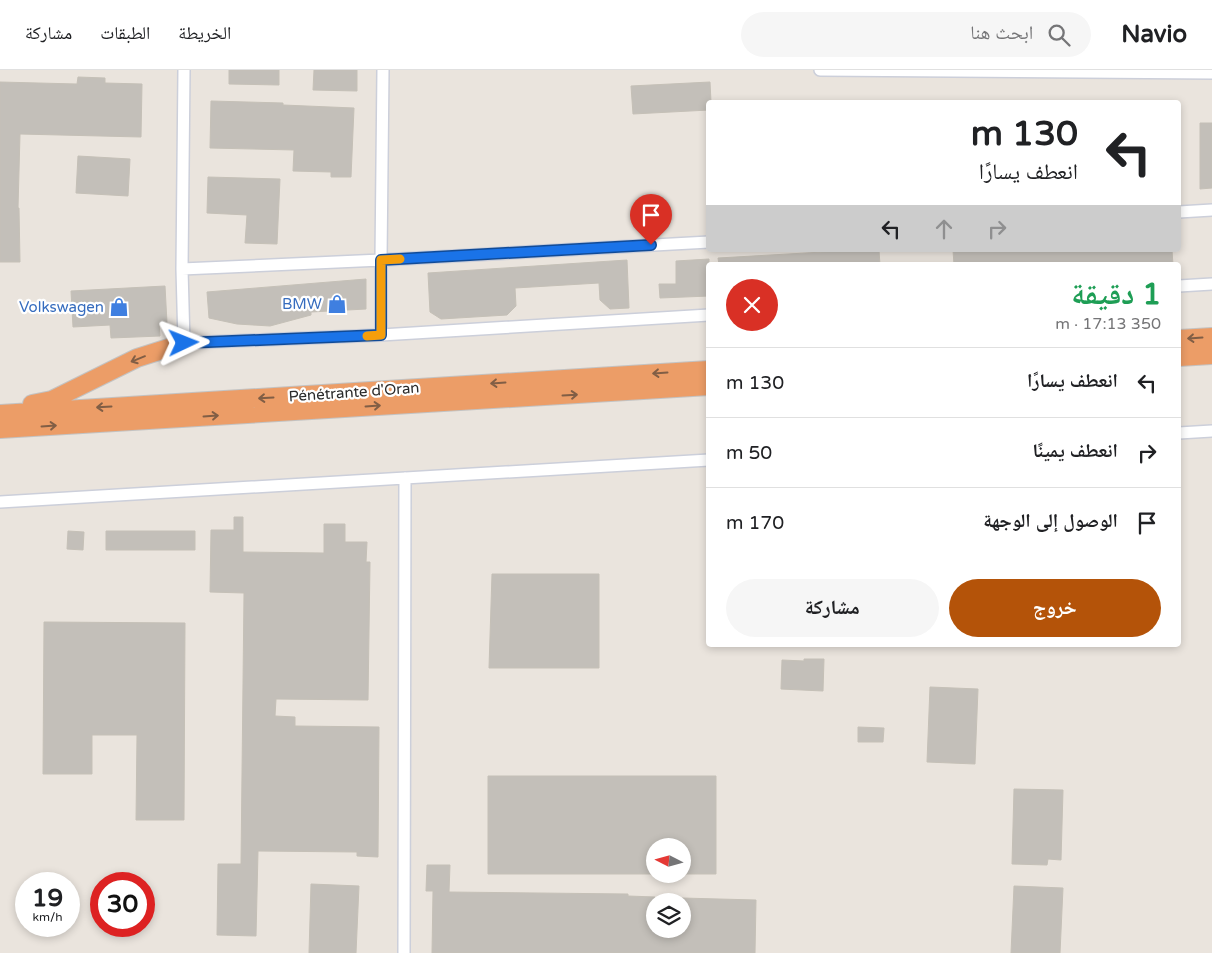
<!DOCTYPE html>
<html lang="ar">
<meta charset="utf-8">
<style>
:root{--surface:#fff;--page:#f6f6f6;--text:#202124;--muted:#757577;--line:#e0e0e0;--accent:#b45309}
body{margin:0;font-family:"Varela Round","Noto Naskh Arabic",sans-serif;background:var(--page);color:var(--text);direction:rtl;height:100vh;display:flex;flex-direction:column;font-size:19px;white-space:nowrap}
*{box-sizing:border-box;margin:0}
p{font-size:16px;color:var(--muted)}
.icon{flex:none;width:28px;height:28px;fill:none;stroke:currentColor;stroke-width:2;stroke-linecap:round;stroke-linejoin:round}
.map{position:relative;flex:1;overflow:hidden;direction:ltr}
.drawer{position:absolute;left:706px;top:192px;width:475px;height:385px;display:flex;flex-direction:column;background:var(--surface);border-radius:5px;box-shadow:0 2px 8px #0003;direction:rtl}
.drawer>*{flex:none}
.banner{position:absolute;left:706px;top:30px;width:475px;height:152px;border-radius:5px;box-shadow:0 2px 8px #0003;direction:rtl;background:#fff;color:var(--text);overflow:hidden}
.needle{width:32px;rotate:276deg}
.controls{position:absolute;left:646px;top:768px;display:grid;gap:10px}
.controls a{display:grid;place-items:center;width:45px;height:45px;border-radius:50%;background:var(--surface);box-shadow:0 2px 8px #0003;font-size:25px}
.speed{position:absolute;left:15px;top:802px;display:flex;gap:10px;font-size:25px;font-weight:700;text-align:center}
.speed>*{display:grid;place-content:center;width:65px;height:65px;border-radius:50%;background:var(--surface);box-shadow:0 2px 8px #0003;line-height:1}
.speed small{font-size:12px;font-weight:400}
.speed .limit{border:8px solid #d22;background:#fff;color:#111}
.pin{position:absolute;display:grid;place-items:center;width:42px;height:42px;color:#fff;margin:-51px -21px;border-radius:50% 50% 50% 0;rotate:-45deg;box-shadow:0 0 5px #0007}
.pin .icon{rotate:45deg}
.me{position:absolute;width:55px;margin:-28px;rotate:88deg;stroke-linejoin:round;filter:drop-shadow(0 0 4px #0008)}
.turn{display:flex;align-items:center;gap:18px;height:105px;padding:0 20px;font-size:22px}
.turn .icon{width:65px;height:65px;stroke-width:2.5}
.turn b{display:block;font-size:35px;line-height:42px}
.lanes{display:flex;align-items:center;height:48px;padding:0 20px;background:#0003;justify-content:center;gap:25px;direction:ltr}
.lanes .off{opacity:.35}
.round{display:grid;place-items:center;flex:none;width:52px;height:52px;border-radius:26px;background:var(--page)}
.headline{display:flex;align-items:center;justify-content:space-between;height:85px;padding:0 20px}
h1{font-size:30px;font-weight:800;line-height:38px;color:#1e9e55}
.primary-button{display:flex;gap:10px;margin-top:auto;padding:10px 20px}
.primary-button a{flex:1;height:58px;border-radius:30px;background:var(--accent);color:#fff;font-size:20px;font-weight:800;line-height:58px;text-align:center}
.primary-button a+a{background:var(--page);color:var(--text)}
ul{padding:0;list-style:none}
li{display:flex;align-items:center;gap:15px;height:70px;padding:0 20px;border-top:1px solid var(--line)}
li div{flex:1}
li b{display:block;font-size:19px}
li em{font-style:normal}
header{display:flex;align-items:center;gap:30px;box-sizing:border-box;height:70px;padding:0 25px;background:var(--surface);border-bottom:1px solid var(--line)}
header strong{font-size:24px}
nav{display:flex;gap:28px;margin-inline-start:auto;font-size:18px}
.search{width:350px;height:45px;background:var(--page);display:flex;align-items:center;gap:12px;box-sizing:border-box;padding:0 18px;border-radius:28px;color:var(--muted);font-size:19px}
.map>svg:first-child{display:block}
.building{fill:#c3bfb9;stroke:#c5c0b7}
.lines{fill:none;stroke-linecap:round;stroke-linejoin:round}
.minor-casing{stroke:#cccfda;stroke-width:14}
.highway-casing{stroke:#c3c3c3;stroke-width:20}
.minor{stroke:#fff;stroke-width:11}
.highway{stroke:#ec9d67;stroke-width:18}
.oneway{stroke:#815e45}
.route-casing{stroke:#114b97;stroke-width:12}
.route{stroke:#1a73e8;stroke-width:9}
.slow{stroke:#f59e0b;stroke-width:9}
.labels{text-anchor:middle;stroke-width:4.5;stroke-linejoin:round;paint-order:stroke}
.shop-label{font-size:15px;fill:#366cbe;stroke:#fff;text-anchor:end}
.street-label{font-size:15px;fill:#2a2a2a;stroke:#fff}
</style>
<header>
<strong>Navio</strong>
<div class="search"><svg class="icon" aria-label="search" viewBox="0 0 24 24"><circle cx="10" cy="10" r="6"/><path d="M15 15l6 6"/></svg>ابحث هنا</div>
<nav><a>الخريطة</a><a>الطبقات</a><a>مشاركة</a></nav>
</header>
<div class="map">
<svg width="1212" height="883" viewBox="0 0 1212 883">
<rect width="100%" height="100%" fill="#eae4dd"/>
<!-- building -->
<path class="building" d="M229,0h50v15l-50,-1z
M314,0h43v21l-44,-1z
M78,7l27,1v5l37,1 -1,53 -121,-3 -2,74h1l1,54h-20v-180l77,2z
M710,12l1,20h-2v8l-76,4 -2,-28z
M211,31l72,2v2l71,3 -3,69h-20v-5l-38,-1 1,-21 -84,-2z
M1200,53h12v65l-12,1z
M78,86l52,3 -2,37 -52,-3z
M208,107l72,2 -3,65 -32,-1 2,-28 -40,-2z
M858,180h21l1,15h-161l-1,-7z
M953,180h219l1,15h-219z
M709,189v37l-49,2 -1,-14h17v-23z
M627,190l2,48 -19,1 -10,-9 -1,-17 -84,5 1,18 -9,9 -66,4 -11,-7 -2,-39z
M366,209v30l-55,3v3l-41,11 -33,-2 -28,-6 -2,-26z
M165,216l2,37 -8,1 1,12 -49,2 -1,-13 -37,2 -2,-36z
M234,447h9v35l81,1v-29h21v18h22l-1,20h4l-2,138 -92,-1 -1,17 20,1v9l84,1 -1,130 -21,-1v-4l-99,-1 -2,85 -39,-1 1,-71h23l3,-271 -34,-1 1,-62h23z
M68,461l16,1 -1,18 -16,-1z
M106,461h89v19h-89z
M492,504h107v94h-110z
M44,552l141,1 -1,197h-48l1,-85h-45v39h-49z
M804,589h20l-1,32 -42,-2 1,-29 22,1z
M930,617l48,2 -3,75 -48,-2z
M858,657l26,1 -1,14h-25z
M488,706h228v98h-34v-28h-27v28h-167z
M1014,719l49,1 -2,70 -13,-1 -1,6 -35,-1z
M427,795h23l-1,27 179,2v2l27,1v32h27v-31l74,2 -1,53h-323l1,-62h-7z
M311,814l48,2 -3,67h-47z
M1014,816l49,2 -3,65h-49z"/>
<g class="lines">
<!-- minor casing -->
<g class="minor-casing">
<path id="minor" d="M383,0l-2,190 -199,9 2,74 197,-8 328,-20
M820,0l392,3
M1179,142l33,-2
M182,199l2,-199
M1179,216l33,-2
M381,265v-75l328,-18
M1179,363l33,-2
M0,432l709,-42
M404,883l1,-475"/>
</g>
<!-- highway casing -->
<g class="highway-casing">
<path id="highway" d="M1179,269l33,-2
M1179,287l33,-2
M32,334l20,-4 85,-42 47,-15
M0,344l709,-44
M0,359l709,-43"/>
</g>
<!-- minor -->
<use href="#minor" class="minor"/>
<!-- highway -->
<use href="#highway" class="highway"/>
</g>
<!-- one-way arrows -->
<defs><path id="oneway-shaft" d="M-6 0H5M1.5-3L5.5 0L1.5 3" fill="none" stroke-width="1.6" stroke-linecap="round" stroke-linejoin="round" transform="scale(1.25)"/></defs>
<g class="oneway">
<use href="#oneway-shaft" transform="translate(1195 268) rotate(176)"/>
<use href="#oneway-shaft" transform="translate(138 289) rotate(158)"/>
<use href="#oneway-shaft" transform="translate(660 303) rotate(176)"/>
<use href="#oneway-shaft" transform="translate(498 313) rotate(176)"/>
<use href="#oneway-shaft" transform="translate(570 325) rotate(-3)"/>
<use href="#oneway-shaft" transform="translate(266 328) rotate(177)"/>
<use href="#oneway-shaft" transform="translate(373 336) rotate(-4)"/>
<use href="#oneway-shaft" transform="translate(104 337) rotate(177)"/>
<use href="#oneway-shaft" transform="translate(211 346) rotate(-4)"/>
<use href="#oneway-shaft" transform="translate(49 356) rotate(-4)"/>
</g>
<g class="lines">
<!-- route casing -->
<g class="route-casing">
<path id="route" d="M184,273l197,-8v-75l270,-15"/>
</g>
<!-- route -->
<use href="#route" class="route"/>
<!-- slow -->
<path class="slow" d="M367,266l14,-1v-75l19,-1"/>
</g>
<!-- icons -->
<defs>
<g id="shop-bare" transform="scale(1.5)"><path d="M-5-2.5h2.3a2.7 3.5 0 0 1 5.4 0H5L5.5 6h-11ZM-1.5-2.5h3a1.5 2.3 0 0 0-3 0Z" fill="#3f7fe0" stroke="#fff" stroke-width="2.5" paint-order="stroke"/></g>
</defs>
<g fill-rule="evenodd">
<use href="#shop-bare" x="337" y="234"/>
<use href="#shop-bare" x="119" y="237"/>
</g>
<g class="labels">
<!-- shop labels -->
<g class="shop-label">
<text x="322" y="239">BMW</text>
<text x="104" y="242">Volkswagen</text>
</g>
<!-- street labels -->
<g class="street-label">
<text transform="translate(354 322) rotate(-4)" y="5">Pénétrante d'Oran</text>
</g>
</g>
</svg>
<div class="controls">
<a><svg class="needle" viewBox="-14 -14 28 28"><path d="M0-13l5 13h-10z" fill="#e53935"/><path d="M0 13l5-13h-10z" fill="#757577"/></svg></a>
<a><svg class="icon" aria-label="layers" viewBox="0 0 24 24"><path d="M12 4l9 5-9 5-9-5zM3 14l9 5 9-5"/></svg></a>
</div>
<div class="speed"><div>19<small>km/h</small></div><div class="limit">30</div></div>
<div class="pin" style="left:651px;top:175px;background:#d93025"><svg class="icon" aria-label="arrive" viewBox="0 0 24 24"><path d="M6 21V4h12l-3 4 3 4H6"/></svg></div>
<svg class="me" style="left:184px;top:273px" viewBox="-20 -20 40 40"><path d="M0-17L14 15 0 8-14 15z" fill="#1a73e8" stroke="#fff" stroke-width="4"/></svg>
<div class="banner">
<div class="turn"><svg class="icon" aria-label="left" viewBox="0 0 24 24"><path d="M17 20v-9H6M10 6l-5 5 5 5"/></svg><div><b>130 m</b>انعطف يسارًا</div></div>
<div class="lanes"><svg class="icon" aria-label="left" viewBox="0 0 24 24"><path d="M17 20v-9H6M10 6l-5 5 5 5"/></svg><svg class="icon off" aria-label="ahead" viewBox="0 0 24 24"><path d="M12 20V5M6 11l6-6 6 6"/></svg><svg class="icon off" aria-label="right" viewBox="0 0 24 24"><path d="M7 20v-9h11M14 6l5 5-5 5"/></svg></div>
</div>
<section class="drawer">
<div class="headline"><div><h1>1 دقيقة</h1><p>350 m · 17:13</p></div><a class="round" style="background:#d93025;color:#fff"><svg class="icon" aria-label="close" viewBox="0 0 24 24"><path d="M6 6l12 12M18 6L6 18"/></svg></a></div>
<ul>
<li><svg class="icon" aria-label="left" viewBox="0 0 24 24"><path d="M17 20v-9H6M10 6l-5 5 5 5"/></svg><div><b>انعطف يسارًا</b></div><em>130 m</em></li>
<li><svg class="icon" aria-label="right" viewBox="0 0 24 24"><path d="M7 20v-9h11M14 6l5 5-5 5"/></svg><div><b>انعطف يمينًا</b></div><em>50 m</em></li>
<li><svg class="icon" aria-label="arrive" viewBox="0 0 24 24"><path d="M6 21V4h12l-3 4 3 4H6"/></svg><div><b>الوصول إلى الوجهة</b></div><em>170 m</em></li>
</ul>
<div class="primary-button"><a>خروج</a><a>مشاركة</a></div>
</section>
</div>
